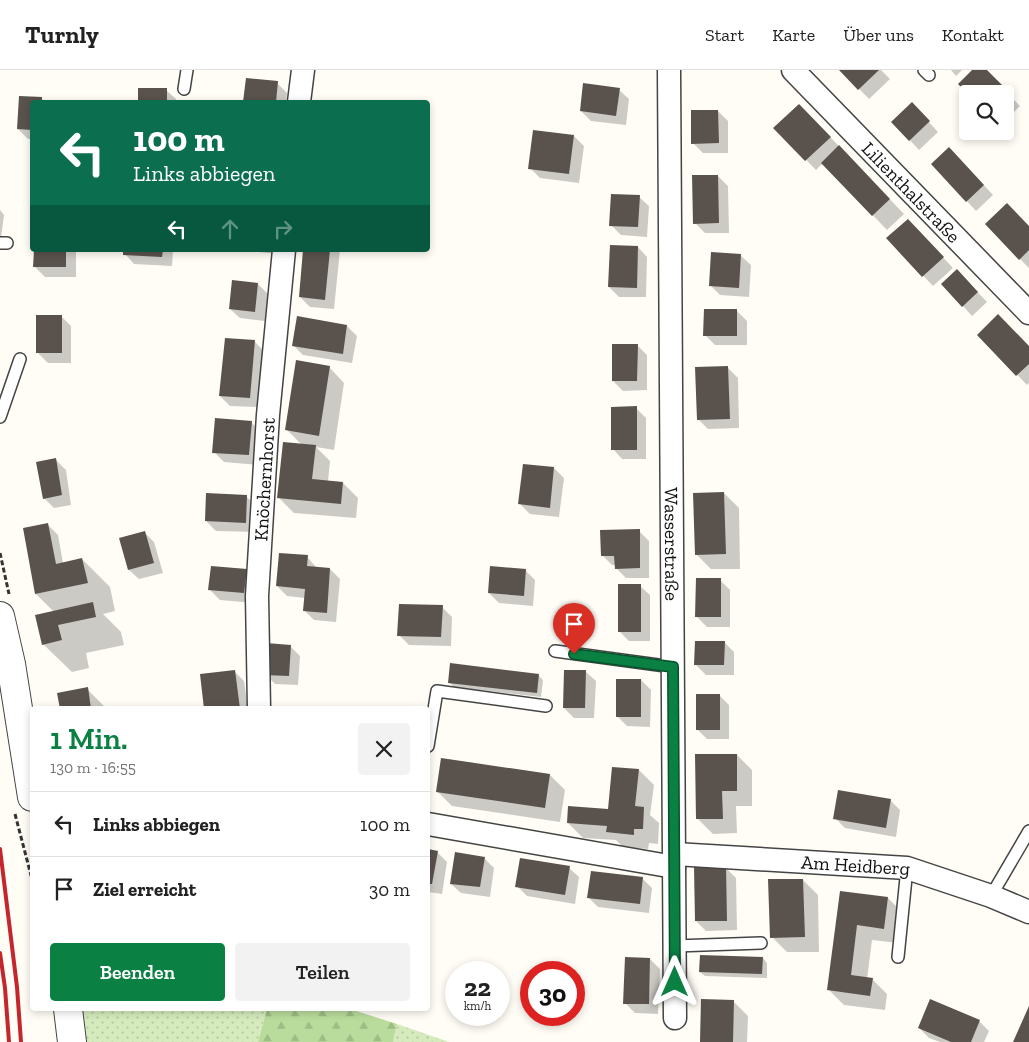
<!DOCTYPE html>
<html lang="de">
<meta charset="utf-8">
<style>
:root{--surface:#fff;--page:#f2f2f2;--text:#222;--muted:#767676;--line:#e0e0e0;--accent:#0b8043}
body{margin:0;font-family:"Zilla Slab",serif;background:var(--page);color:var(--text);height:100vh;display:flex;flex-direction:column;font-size:19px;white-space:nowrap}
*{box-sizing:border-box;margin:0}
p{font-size:16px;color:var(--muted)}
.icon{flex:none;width:28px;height:28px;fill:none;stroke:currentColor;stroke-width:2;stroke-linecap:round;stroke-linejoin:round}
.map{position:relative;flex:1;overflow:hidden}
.details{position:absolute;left:30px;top:636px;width:400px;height:305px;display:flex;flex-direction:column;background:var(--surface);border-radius:5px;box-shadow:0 2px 8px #0003}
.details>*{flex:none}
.banner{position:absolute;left:30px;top:30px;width:400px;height:152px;border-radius:5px;box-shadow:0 2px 8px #0003;background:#0b6e4f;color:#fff;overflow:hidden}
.fabs{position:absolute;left:959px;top:15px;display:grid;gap:10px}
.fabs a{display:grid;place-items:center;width:55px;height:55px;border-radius:5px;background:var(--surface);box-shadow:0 2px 8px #0003;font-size:25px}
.speed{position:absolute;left:445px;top:891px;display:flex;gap:10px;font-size:25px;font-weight:700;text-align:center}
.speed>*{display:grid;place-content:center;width:65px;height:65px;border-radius:50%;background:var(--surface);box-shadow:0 2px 8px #0003;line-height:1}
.speed small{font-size:12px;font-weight:400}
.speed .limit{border:8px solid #d22;background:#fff;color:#111}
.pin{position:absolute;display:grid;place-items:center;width:42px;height:42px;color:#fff;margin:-51px -21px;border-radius:50% 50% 50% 0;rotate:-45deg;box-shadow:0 0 5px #0007}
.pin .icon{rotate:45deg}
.me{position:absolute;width:55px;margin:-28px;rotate:0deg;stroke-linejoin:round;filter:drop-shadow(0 0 4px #0008)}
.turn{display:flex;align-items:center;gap:18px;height:105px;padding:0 20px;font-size:22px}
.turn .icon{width:65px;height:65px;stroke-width:2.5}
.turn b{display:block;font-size:35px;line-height:42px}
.lanes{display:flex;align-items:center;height:48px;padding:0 20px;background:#0003;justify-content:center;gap:25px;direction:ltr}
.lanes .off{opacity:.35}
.round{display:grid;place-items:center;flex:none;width:52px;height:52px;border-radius:5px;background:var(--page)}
.summary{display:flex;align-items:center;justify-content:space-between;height:85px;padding:0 20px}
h1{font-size:30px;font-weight:600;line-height:38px;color:var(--accent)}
.primary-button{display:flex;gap:10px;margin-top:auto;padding:10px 20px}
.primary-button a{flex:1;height:58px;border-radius:5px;background:var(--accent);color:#fff;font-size:20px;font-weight:600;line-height:58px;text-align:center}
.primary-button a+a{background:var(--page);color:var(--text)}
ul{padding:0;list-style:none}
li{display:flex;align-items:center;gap:15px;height:65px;padding:0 20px;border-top:1px solid var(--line)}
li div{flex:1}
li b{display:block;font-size:19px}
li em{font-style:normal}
header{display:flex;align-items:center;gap:30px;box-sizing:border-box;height:70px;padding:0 25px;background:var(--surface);border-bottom:1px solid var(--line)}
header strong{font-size:24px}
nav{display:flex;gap:28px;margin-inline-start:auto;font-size:18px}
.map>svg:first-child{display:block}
.grass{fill:url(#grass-dots)}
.forest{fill:url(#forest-firs)}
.shadow{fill:#0003}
.building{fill:#5a524d}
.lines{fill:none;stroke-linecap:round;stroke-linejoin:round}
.service-casing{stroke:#444;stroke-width:14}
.minor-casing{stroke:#444;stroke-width:25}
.tertiary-casing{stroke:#444;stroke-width:30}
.path{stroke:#333;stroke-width:3;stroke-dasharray:5 2.5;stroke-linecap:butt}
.service{stroke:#fff;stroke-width:11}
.minor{stroke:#fff;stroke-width:22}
.tertiary{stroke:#fff;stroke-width:28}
.rail{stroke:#c4262e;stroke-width:4}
.route-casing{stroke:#07532c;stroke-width:12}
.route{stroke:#0b8043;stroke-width:9}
.labels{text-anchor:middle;stroke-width:5;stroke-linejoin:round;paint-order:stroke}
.street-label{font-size:19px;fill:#111;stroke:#fff}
</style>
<header>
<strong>Turnly</strong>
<nav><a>Start</a><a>Karte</a><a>Über uns</a><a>Kontakt</a></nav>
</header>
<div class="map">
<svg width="1029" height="972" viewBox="0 0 1029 972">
<defs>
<pattern id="grass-dots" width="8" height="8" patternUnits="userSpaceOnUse" patternTransform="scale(1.25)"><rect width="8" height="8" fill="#d5ebbd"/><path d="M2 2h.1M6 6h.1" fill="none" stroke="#b6c8a1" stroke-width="1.8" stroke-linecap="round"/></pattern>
<pattern id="forest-firs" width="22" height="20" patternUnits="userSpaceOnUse" patternTransform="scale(1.25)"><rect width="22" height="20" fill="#b9dc9c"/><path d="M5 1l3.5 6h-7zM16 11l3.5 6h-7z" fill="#9ebc85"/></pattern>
</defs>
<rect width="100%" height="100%" fill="#fffdf5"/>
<!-- grass -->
<path class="grass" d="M82,939h185l-9,33h-177z
M397,954l52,18h-56z"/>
<!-- forest -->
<path class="forest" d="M267,939h83l47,15 -4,18h-135z"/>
<!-- shadow -->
<path class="shadow" d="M841,0h40l9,9 -21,20z
M951,0h11l-6,6z
M974,0h11l35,36 -15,15v-27z
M247,10l30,3 10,10 -1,9h-41z
M139,20h27l10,9v3h-37z
M619,20l10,9 -3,26 -35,-4 -10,-10z
M20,27l22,2 4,3h-14v37h-4l-10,-10z
M912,34l26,28 -19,18 -26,-28z
M718,41l10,10v32h-25l-10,-10z
M809,45l95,99 -17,16 -64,-67 -7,7 -41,-42z
M574,66l10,10 -5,37 -39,-5 -10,-10z
M959,88l34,37 -17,16 -43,-47z
M718,106l10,10 1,47h-24l-10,-10z
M639,127l10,9 -2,31 -26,-2 -10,-10z
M0,140l4,5 -3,23h-1z
M987,154l42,3v41l-9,-9z
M917,160l36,38 -20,18 -46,-48z
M638,177l9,10 -1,40h-27l-10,-10z
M35,180h41v27h-31l-10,-10z
M125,180h48l-1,16 -38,-2 -9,-10z
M239,180h39v4z
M305,180h35l-6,59 -24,-2 -10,-10z
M713,183l28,3 10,9 -2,32 -29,-2 -10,-10z
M967,211l20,21 -15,14 -9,-10z
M258,214l10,10 -3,27 -25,-3 -10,-9z
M737,241l10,10v24h-32l-10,-10z
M61,246l10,10v37h-23l-10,-10z
M347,256l10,10 -5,27 -49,-8 -10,-10z
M979,265l50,13v35l-2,2z
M254,271l10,10 -5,56 -29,-1 -10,-10z
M637,275l10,10v35l-24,1 -10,-10z
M330,298l14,15 -10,67 -18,-3 14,14 -2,20 15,2 15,15 -2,20 -62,-5 -15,-15 23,-53 -16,-16z
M728,298l10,10 1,50 -31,1 -10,-10z
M636,338l10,10v41h-24l-9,-10z
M251,352l10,10 -3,33 -34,-3 -10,-10z
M56,390l10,10 5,35 -17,3 -10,-10z
M554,398l10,10 -5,39 -29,-3 -10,-10z
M724,423l15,15 1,61h-29l-15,-15z
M246,426l10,10 -1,26 -39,-1 -10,-10z
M48,455l10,10 5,28 19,-4 28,28 5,24 -12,3 18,18 3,13 -38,8 3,15 -17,4 -29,-28 11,-32 -18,-18z
M639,461l10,10v37h-23l-10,-10v-3h-4l-10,-10z
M144,462l10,10 9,31 -24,6 -10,-9z
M307,487l10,11 13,1 10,10 -4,43 -22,-2 -10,-10 1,-12 -18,-2 -10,-10z
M246,500l10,10 -2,23 -34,-3 -10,-10z
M525,500l10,10 -2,26 -34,-3 -10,-10z
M720,510l10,10v37h-23l-10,-10z
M640,516l10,9v46h-21l-10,-10z
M442,537l10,10 -1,29 -42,-1 -10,-10z
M724,572l10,10v23h-28l-10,-10z
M290,576l10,10 -2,29 -23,-1 -10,-10z
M234,601l10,10 4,28h-43z
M586,602l10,9 -2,37h-20l-10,-10z
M538,605l5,5 -2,17 -87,-10 -5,-5z
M641,610l10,10 -1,37 -23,-1 -10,-10z
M87,619l20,20h-45z
M719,625l10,10v34h-22l-10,-10z
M737,685l15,15v36h-16l1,27 -24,1 -15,-15z
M639,700l15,15 -4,30 9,8 -1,21 -9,-1 -1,6 -25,-2 -7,-7 -33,-2 -15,-15 41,-13z
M550,705l15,15 -5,32 -108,-16 -15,-15z
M890,730l10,10 -4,27 -51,-9 -10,-10z
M428,780l9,2 10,10 -5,32 -14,-2z
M484,788l10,10 -4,29 -29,-4 -10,-9z
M569,798l10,9 -4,27 -48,-8 -10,-10z
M726,798l10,10 1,52 -31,1 -10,-10z
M642,808l10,10 -3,25 -51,-6 -10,-10z
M803,810l15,15 1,57h-32l-15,-15z
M841,822l47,6 15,15 -4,30 -27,-3 -5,39h5l15,15 -2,16 -41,-5 -15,-15z
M763,888l4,5v15l-62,-2 -5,-4z
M650,889l10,10 -2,45 -23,-1 -10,-10z
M733,931l15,15 -1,26h-46z
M979,951l10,10 -5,11h-44l-11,-4 -10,-10z"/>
<!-- building -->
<path class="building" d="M839,0h40l-21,20z
M972,0h15l25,25 -7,7v-8h-37l-10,-10z
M246,8l32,3 -2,21h-33z
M583,13l37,5 -4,28 -36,-5z
M138,18h29v14h-29z
M19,26l23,1v5h-10v28l-15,-1z
M912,32l18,19 -21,20 -18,-19z
M799,34l32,33 -26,24 -32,-33z
M691,40h27l1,33 -28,1z
M533,60l41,5 -5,39 -41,-5z
M839,75l51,54 -18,17 -51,-53z
M949,77l35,38 -18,17 -35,-38z
M692,105h26l1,48 -26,1z
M611,124l29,1 -2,32 -29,-1z
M1007,133l22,23v24l-10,10 -34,-36z
M908,149l36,38 -22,20 -36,-39z
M610,175l28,1 -1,42 -29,-1z
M34,180h32v17h-33z
M123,180h40l-1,7 -39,-2z
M303,180h27l-5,50 -26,-3z
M711,182l30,2 -2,34 -30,-2z
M957,199l21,23 -16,15 -21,-23z
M232,210l26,3 -3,29 -26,-3z
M704,239h33v27h-34z
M998,244l31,32v18l-13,12 -39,-41z
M36,245h26v38h-26z
M297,246l50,9 -4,29 -51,-8z
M225,268l30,2 -5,58 -31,-2z
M612,274h26l-1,37h-25z
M296,290l34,6 -11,70 -34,-6z
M728,296l2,53 -33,1 -2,-53z
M637,336v44h-26v-43z
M215,348l37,3 -3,34 -37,-2z
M283,372l33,3 -4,34 31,3 -2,22 -64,-6z
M56,388l6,37 -19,4 -7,-37z
M523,394l31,3 -4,41 -32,-4z
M724,422l2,62 -31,1 -2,-62z
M206,423l41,2 -1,28 -41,-2z
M48,453l8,41 26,-6 6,25 -53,11 -12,-66z
M640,459v39l-25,1 -1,-13h-13l-1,-26z
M145,461l9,32 -26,7 -9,-32z
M279,483l29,2 -1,11 23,2 -3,45 -24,-2 2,-22 -29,-3z
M211,496l36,3 -3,24 -36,-3z
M490,496l36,3 -2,27 -36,-3z
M696,508h25v39h-26z
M618,514h23v48h-23z
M93,532l3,15 -38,8 4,15 -20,5 -7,-30z
M399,534l44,1 -2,32 -44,-1z
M695,571h30l-1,24h-30z
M266,573l25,2 -2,31 -25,-1z
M450,593l89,11 -2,19 -89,-10z
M235,600l5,39h-36l-4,-35z
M564,600h22l-1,38h-22z
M616,609h25v38h-25z
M88,617l3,22h-31l-3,-16z
M696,624h24v36h-24z
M695,684h42v37h-15l1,28h-27z
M441,688l109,16 -5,34 -109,-16z
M612,697l27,2 -4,37 9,1 -1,22h-9v6l-28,-3 1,-6 -40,-3 1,-17 40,3z
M838,720l53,9 -5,29 -53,-9z
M428,779l10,2 -6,33h-4z
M455,782l30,5 -5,30 -30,-3z
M520,788l50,8 -5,29 -50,-8z
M726,796l1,55h-32l-1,-54z
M591,801l52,6 -3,27 -53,-6z
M768,809h35l2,58 -35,1z
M840,821l48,6 -4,32 -27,-4 -6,50 22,3 -3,18 -43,-6z
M700,885l63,2 -1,17 -63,-2z
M625,887l25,1 -1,46h-26z
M701,929l33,1 -1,42h-33z
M930,929l50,21 -9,22h-20l-33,-14z
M1029,936v36h-16z"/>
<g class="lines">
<!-- service casing -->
<g class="service-casing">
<path id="service" d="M924,0l5,5
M184,19l3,-19
M0,173h7
M0,347l20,-58
M555,581l118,16
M428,676l9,-55 109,15
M991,826l38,-65
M675,876l86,-3
M898,887l9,-89"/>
</g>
<!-- minor casing -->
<g class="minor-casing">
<g id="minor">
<path id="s1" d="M669,0l6,948"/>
<path id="s2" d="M793,0l236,243"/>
<path d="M299,32l4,-32"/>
<path id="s3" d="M259,639l-2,-113 11,-181 16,-165"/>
<path d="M428,754l246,43"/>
<path id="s4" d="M675,784l232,14 84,28 38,16"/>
</g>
</g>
<!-- tertiary casing -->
<g class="tertiary-casing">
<path id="tertiary" d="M0,546l11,48 21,133
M68,939l4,33"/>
</g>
<!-- path -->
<path class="path" d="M0,483l9,41
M15,744l17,65"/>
<!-- service -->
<use href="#service" class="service"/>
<!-- minor -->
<use href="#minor" class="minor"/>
<!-- tertiary -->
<use href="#tertiary" class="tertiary"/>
<!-- rail -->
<path class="rail" d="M0,779l17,138 4,55
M0,883l5,35 4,54"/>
</g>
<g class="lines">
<!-- route casing -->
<g class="route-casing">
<path id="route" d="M574,584l99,13 2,315"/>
</g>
<!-- route -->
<use href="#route" class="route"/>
</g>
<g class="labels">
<!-- street labels -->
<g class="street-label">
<text dy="7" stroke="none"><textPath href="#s2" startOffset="170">Lilienthalstraße</textPath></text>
<text dy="7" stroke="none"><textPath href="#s3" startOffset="230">Knöchernhorst</textPath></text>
<text dy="7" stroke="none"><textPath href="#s1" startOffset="474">Wasserstraße</textPath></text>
<text dy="7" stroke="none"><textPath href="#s4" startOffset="181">Am Heidberg</textPath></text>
</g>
</g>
</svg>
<div class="fabs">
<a><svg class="icon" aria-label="search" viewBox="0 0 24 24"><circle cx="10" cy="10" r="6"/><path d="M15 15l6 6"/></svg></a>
</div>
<div class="speed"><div>22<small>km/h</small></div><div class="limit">30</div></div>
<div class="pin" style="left:574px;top:584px;background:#d93025"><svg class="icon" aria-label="arrive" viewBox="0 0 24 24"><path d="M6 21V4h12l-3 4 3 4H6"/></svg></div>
<svg class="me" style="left:675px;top:912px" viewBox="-20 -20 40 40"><path d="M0-17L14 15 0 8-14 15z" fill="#0b8043" stroke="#fff" stroke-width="4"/></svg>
<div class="banner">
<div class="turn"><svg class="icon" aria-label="left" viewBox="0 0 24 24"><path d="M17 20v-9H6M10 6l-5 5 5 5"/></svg><div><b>100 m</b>Links abbiegen</div></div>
<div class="lanes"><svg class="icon" aria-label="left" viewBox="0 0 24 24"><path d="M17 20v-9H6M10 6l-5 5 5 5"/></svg><svg class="icon off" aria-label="ahead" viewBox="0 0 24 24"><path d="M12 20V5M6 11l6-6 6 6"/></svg><svg class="icon off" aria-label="right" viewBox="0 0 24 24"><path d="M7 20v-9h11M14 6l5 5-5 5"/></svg></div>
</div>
<section class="details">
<div class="summary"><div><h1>1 Min.</h1><p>130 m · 16:55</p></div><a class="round"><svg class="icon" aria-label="close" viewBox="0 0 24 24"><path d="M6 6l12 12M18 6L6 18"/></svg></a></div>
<ul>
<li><svg class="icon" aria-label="left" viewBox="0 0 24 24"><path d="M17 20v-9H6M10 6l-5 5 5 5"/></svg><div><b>Links abbiegen</b></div><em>100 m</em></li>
<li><svg class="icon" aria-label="arrive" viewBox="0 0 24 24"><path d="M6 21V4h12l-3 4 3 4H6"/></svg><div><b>Ziel erreicht</b></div><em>30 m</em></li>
</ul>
<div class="primary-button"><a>Beenden</a><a>Teilen</a></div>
</section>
</div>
